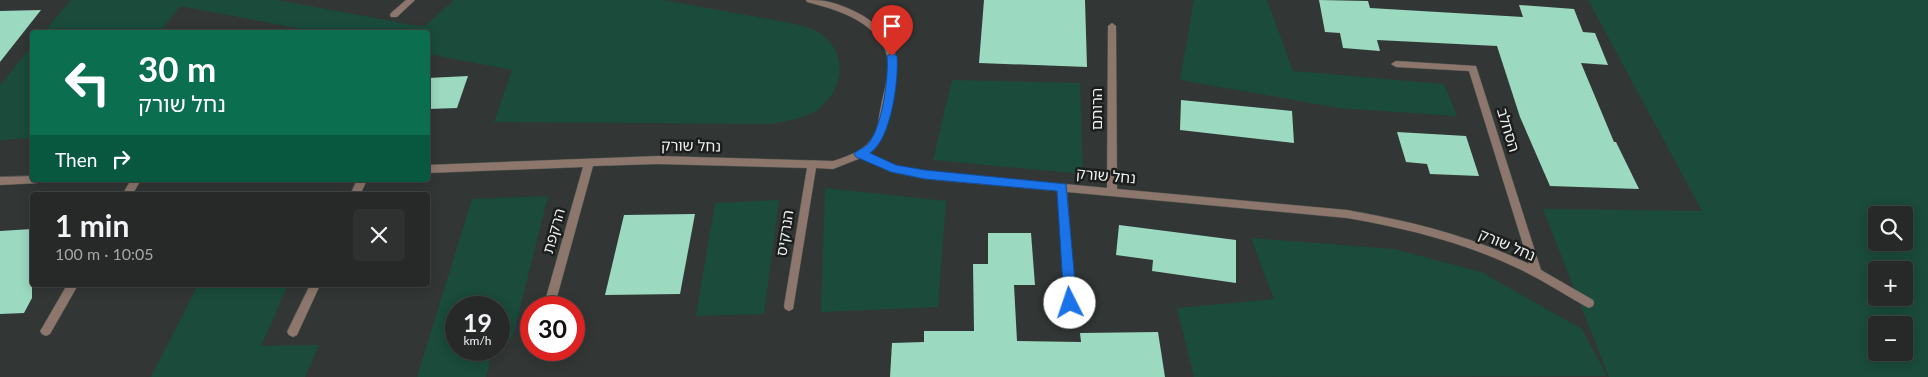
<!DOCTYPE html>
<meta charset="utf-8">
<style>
:root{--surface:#262928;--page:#2e3130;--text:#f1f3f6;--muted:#a4a6a8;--line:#424545}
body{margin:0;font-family:Lato,"Noto Sans Hebrew",sans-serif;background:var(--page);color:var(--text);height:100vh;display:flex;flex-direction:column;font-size:19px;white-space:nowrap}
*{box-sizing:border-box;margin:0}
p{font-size:16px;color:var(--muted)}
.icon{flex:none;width:28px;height:28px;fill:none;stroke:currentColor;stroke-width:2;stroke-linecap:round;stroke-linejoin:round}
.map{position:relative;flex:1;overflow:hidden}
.sheet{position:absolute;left:30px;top:192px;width:400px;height:95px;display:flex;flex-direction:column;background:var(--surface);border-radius:5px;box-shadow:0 2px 12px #0003,0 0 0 1px var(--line)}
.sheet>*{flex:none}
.top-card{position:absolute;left:30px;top:30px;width:400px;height:152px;border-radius:5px;box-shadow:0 2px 12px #0003,0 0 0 1px var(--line);background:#0b6e4f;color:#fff;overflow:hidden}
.controls{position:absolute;left:1868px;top:206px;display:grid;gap:10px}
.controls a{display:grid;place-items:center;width:45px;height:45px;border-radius:5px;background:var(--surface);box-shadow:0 2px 12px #0003,0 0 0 1px var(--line);font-size:25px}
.speed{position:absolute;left:445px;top:296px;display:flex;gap:10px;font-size:25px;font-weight:700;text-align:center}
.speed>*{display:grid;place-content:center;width:65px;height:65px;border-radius:50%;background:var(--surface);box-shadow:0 2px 12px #0003,0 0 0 1px var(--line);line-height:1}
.speed small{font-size:12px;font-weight:400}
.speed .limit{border:8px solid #d22;background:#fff;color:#111}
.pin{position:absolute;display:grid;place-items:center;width:42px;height:42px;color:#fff;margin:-51px -21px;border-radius:50% 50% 50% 0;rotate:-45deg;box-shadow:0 0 5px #0007}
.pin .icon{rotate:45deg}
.me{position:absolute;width:55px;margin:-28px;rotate:356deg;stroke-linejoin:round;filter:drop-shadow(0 0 4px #0008)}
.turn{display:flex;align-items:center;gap:18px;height:105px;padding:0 25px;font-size:22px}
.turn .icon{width:65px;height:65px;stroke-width:2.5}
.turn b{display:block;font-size:35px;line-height:42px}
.then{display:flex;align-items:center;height:48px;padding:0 25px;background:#0003;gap:10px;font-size:19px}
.round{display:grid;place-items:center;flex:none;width:52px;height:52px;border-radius:5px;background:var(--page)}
.headline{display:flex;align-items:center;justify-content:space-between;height:85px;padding:0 25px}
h1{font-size:30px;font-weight:700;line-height:38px}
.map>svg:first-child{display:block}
.green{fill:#1a4b3b;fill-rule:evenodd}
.building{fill:#9bd9c1}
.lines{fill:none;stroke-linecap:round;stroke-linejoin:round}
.lane-casing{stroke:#4f5452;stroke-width:1}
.street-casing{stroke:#4f5452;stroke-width:1}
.lane{fill:#8d776c;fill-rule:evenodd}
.street{fill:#8d776c;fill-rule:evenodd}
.route{fill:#1a73e8;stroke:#114b97}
.labels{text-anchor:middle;stroke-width:5;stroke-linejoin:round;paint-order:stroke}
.street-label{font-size:15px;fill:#eaeeec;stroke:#1b1e1d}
</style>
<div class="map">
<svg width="1928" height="377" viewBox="0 0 1928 377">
<rect width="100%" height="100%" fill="#323735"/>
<!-- green -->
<path class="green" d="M71,0h206l147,27 30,-27h209l132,24c6,2 13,3 19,6 32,16 33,53 8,76 -13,12 -35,15 -51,18l-277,-2 18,-52 -84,-16v-22h-110l-138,-26 -20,26h-116z
M1194,0h73l26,71 151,13 13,32 -118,-8 -159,-28z
M1580,0h348v377h-319l-66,-168 159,2 -114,-211zM1876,215h28v27h-28zM1876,270h28v28h-28zM1876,325h28v27h-28z
M32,46v92l-32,2v-55z
M952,80l128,3 3,91 -150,-14z
M825,188l121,13 -8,106 -117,5z
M548,196l-36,144 -13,-6v-26h-43v42h37l-7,27h-69l55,-178z
M779,200l-15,114 -68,2 19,-113z
M1251,238l143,11 87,23 101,57 25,47 -413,1 -17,-69 97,-9z
M198,285h90l-27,61 58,-1 -14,32h-154z"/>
<!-- building -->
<path class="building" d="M984,0h101l2,67 -108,-4z
M1319,0l49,1 2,7 153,9 -4,-12 55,4 9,23 12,1 13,32 -27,-2 33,79h2l23,47 -89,-3 -30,-69 -23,-71 -120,-6 3,11 -37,-3 -3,-15 -15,-1z
M41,10l-41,52v-51z
M468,76l-11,32 -29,1v-31z
M1181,100l111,11 2,32 -114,-13z
M1397,132l69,4 13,40 -49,-2 -3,-10 -21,-2z
M695,214l-15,80 -75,1 19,-80z
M1119,225l117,15v43l-84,-12 1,-11 -37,-5z
M32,229v69l-8,15 -24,1v-83z
M988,233h43l4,52h-21l3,56 64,1 -1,-9 78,-1 7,45h-275l2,-34 32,-1v-11h50l-1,-67h15z"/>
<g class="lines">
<!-- lane casing -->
<g class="lane-casing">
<path id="lane" d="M406,0h9l-18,17h-6l-1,-2 1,-2z"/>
</g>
<!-- street casing -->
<g class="street-casing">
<path id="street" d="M806,0c6,0 13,0 19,1 28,6 66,25 71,57 3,17 -3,32 -6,49 -3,19 -5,34 -22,47l28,12 29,5 182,17 1,-162 4,-3 4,3 1,163 230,21c63,11 124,26 182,54l-60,-193 -73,-4 -5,-3 5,-3 80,5 65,204 52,30 1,3 -1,3 -4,2 -4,-2c-23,-13 -46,-28 -70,-39 -53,-25 -110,-39 -168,-49l-280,-26 9,111 -1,3 -4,2 -4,-2 -1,-3 -9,-112 -132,-12 -34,-7 -30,-14 -28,11 -17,-1 -23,141 -4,2 -4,-2 -1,-3 23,-138 -149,-4 -65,2 -39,142h-11l40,-141 -155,6v-8l230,-9 175,5c13,-4 27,-9 36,-19 10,-11 9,-23 12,-36 4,-21 13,-42 1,-63 -16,-25 -48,-34 -75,-41z
M32,176v4h7l-1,3 -38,2v-8z
M131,180h10l-9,15h-10z
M357,180h10l-7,15h-10z
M67,285h11l-28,49 -4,2 -4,-2 -2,-3 2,-3z
M310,285h10l-23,50 -4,2 -4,-2 -2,-3z"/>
</g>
<!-- lane -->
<use href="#lane" class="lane"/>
<!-- street -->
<use href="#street" class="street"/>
</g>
<!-- route -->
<path class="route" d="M892,53l5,3c2,24 -6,84 -27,97l26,12 29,5 141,14 11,119 -2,4 -5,1 -4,-1 -2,-4 -7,-112 -132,-12 -34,-7 -35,-15 -2,-3c4,-5 9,-5 13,-9 15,-15 22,-68 20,-89z"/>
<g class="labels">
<!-- street labels -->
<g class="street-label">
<text transform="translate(1097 109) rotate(-90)" y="5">הרותם</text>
<text transform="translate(1508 130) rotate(73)" y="5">הסחלב</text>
<text transform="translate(691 146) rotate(1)" y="5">נחל שורק</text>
<text transform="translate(1106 176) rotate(5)" y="5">נחל שורק</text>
<text transform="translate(554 231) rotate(-74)" y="5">הרקפת</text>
<text transform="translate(785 233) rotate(-81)" y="5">הנרקיס</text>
<text transform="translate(1507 245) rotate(23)" y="5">נחל שורק</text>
</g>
</g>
</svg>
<div class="controls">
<a><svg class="icon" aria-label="search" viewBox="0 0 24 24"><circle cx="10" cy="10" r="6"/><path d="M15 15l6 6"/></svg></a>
<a>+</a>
<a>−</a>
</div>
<div class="speed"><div>19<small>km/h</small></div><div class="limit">30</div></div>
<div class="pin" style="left:892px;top:56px;background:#d93025"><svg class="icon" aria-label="arrive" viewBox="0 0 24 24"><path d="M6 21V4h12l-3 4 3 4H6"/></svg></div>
<svg class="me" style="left:1070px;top:303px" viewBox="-20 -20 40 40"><circle r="19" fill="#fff"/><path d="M0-13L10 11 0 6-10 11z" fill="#1a73e8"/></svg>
<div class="top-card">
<div class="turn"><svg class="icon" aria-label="left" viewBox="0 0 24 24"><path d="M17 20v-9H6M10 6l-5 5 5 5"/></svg><div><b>30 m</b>נחל שורק</div></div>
<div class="then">Then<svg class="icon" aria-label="right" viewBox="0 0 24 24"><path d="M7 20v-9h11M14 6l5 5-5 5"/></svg></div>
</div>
<section class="sheet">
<div class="headline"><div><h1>1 min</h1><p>100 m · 10:05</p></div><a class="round"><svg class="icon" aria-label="close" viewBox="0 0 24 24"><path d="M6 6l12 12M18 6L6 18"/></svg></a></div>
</section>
</div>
